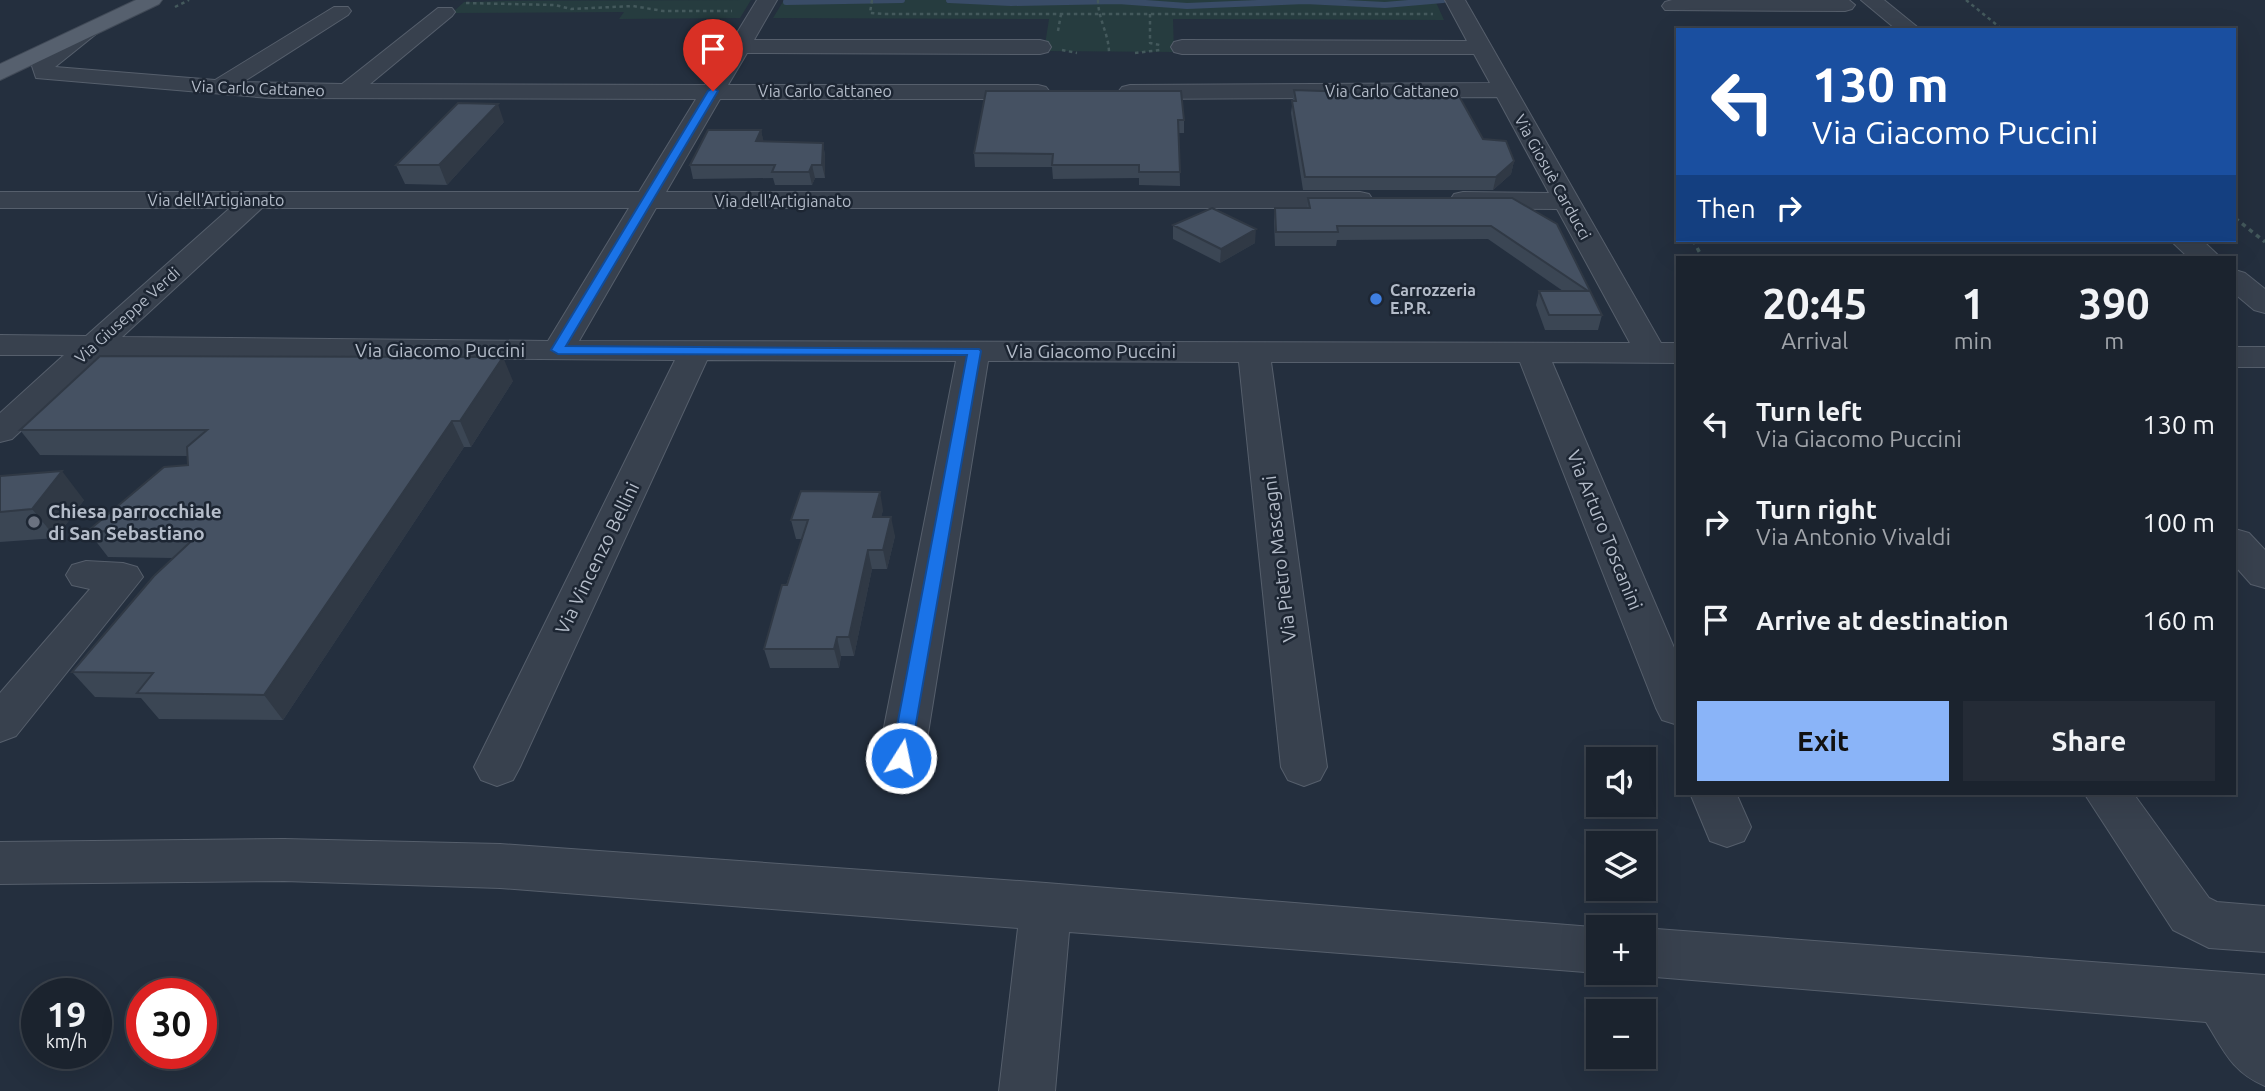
<!DOCTYPE html>
<meta charset="utf-8">
<style>
:root{--surface:#1b232e;--page:#242b36;--text:#f1f3f6;--muted:#a0a4aa;--line:#39404a;--accent:#8ab4f8}
body{margin:0;font-family:Ubuntu,sans-serif;background:var(--page);color:var(--text);height:100vh;display:flex;flex-direction:column;font-size:26px;white-space:nowrap}
*{box-sizing:border-box;margin:0}
p{font-size:23px;color:var(--muted)}
.icon{flex:none;width:38px;height:38px;fill:none;stroke:currentColor;stroke-width:2;stroke-linecap:round;stroke-linejoin:round}
.map{position:relative;flex:1;overflow:hidden}
.sheet{position:absolute;left:1676px;top:256px;width:560px;height:539px;display:flex;flex-direction:column;background:var(--surface);border-radius:0px;box-shadow:0 7px 28px #0002,0 0 0 2px var(--line)}
.sheet>*{flex:none}
.top-card{position:absolute;left:1676px;top:28px;width:560px;height:214px;border-radius:0px;box-shadow:0 7px 28px #0002,0 0 0 2px var(--line);background:#1a4fa0;color:#fff;overflow:hidden}
.tools{position:absolute;left:1586px;top:747px;display:grid;gap:14px}
.tools a{display:grid;place-items:center;width:70px;height:70px;border-radius:0px;background:var(--surface);box-shadow:0 7px 28px #0002,0 0 0 2px var(--line);font-size:35px}
.speed{position:absolute;left:21px;top:978px;display:flex;gap:14px;font-size:35px;font-weight:700;text-align:center}
.speed>*{display:grid;place-content:center;width:91px;height:91px;border-radius:50%;background:var(--surface);box-shadow:0 7px 28px #0002,0 0 0 2px var(--line);line-height:1}
.speed small{font-size:18px;font-weight:400}
.speed .limit{border:10px solid #d22;background:#fff;color:#111}
.pin{position:absolute;display:grid;place-items:center;width:60px;height:60px;color:#fff;margin:-72px -30px;border-radius:50% 50% 50% 0;rotate:-45deg;box-shadow:0 0 7px #0007}
.pin .icon{rotate:45deg}
.me{position:absolute;width:77px;margin:-38px;rotate:10deg;stroke-linejoin:round;filter:drop-shadow(0 0 5px #0008)}
.turn{display:flex;align-items:center;gap:24px;height:147px;padding:0 21px;font-size:32px}
.turn .icon{width:91px;height:91px;stroke-width:2.5}
.turn b{display:block;font-size:49px;line-height:60px}
.then{display:flex;align-items:center;height:66px;padding:0 21px;background:#0003;gap:14px;font-size:26px}
.eta{display:flex;justify-content:space-evenly;align-items:center;height:119px;text-align:center}
.eta b{font-size:42px;font-weight:700;line-height:49px}
.primary-button{display:flex;gap:14px;margin-top:auto;padding:14px 21px}
.primary-button a{flex:1;height:80px;border-radius:0px;background:var(--accent);color:#111;font-size:28px;font-weight:700;line-height:80px;text-align:center}
.primary-button a+a{background:var(--page);color:var(--text)}
ul{padding:0;list-style:none}
li{display:flex;align-items:center;gap:21px;height:98px;padding:0 21px}
li div{flex:1}
li b{display:block;font-size:26px}
li em{font-style:normal}
.map>svg:first-child{display:block}
.green{fill:#263c3f}
.lines{fill:none;stroke-linecap:round;stroke-linejoin:round}
.stream{stroke:#394c67;stroke-width:6}
.minor-casing{stroke:#565f6c;stroke-width:2}
.major-casing{stroke:#414a57;stroke-width:2}
.path-far1{stroke:#44595c;stroke-width:2.5;stroke-dasharray:3.5 3.5;stroke-linecap:butt}
.path{stroke:#44595c;stroke-width:3.5;stroke-dasharray:4.5 4.5;stroke-linecap:butt}
.minor{fill:#38414e;fill-rule:evenodd}
.major{fill:#56606e;fill-rule:evenodd}
.wall{fill:#3b4654}
.shaded-wall{fill:#303945}
.building{fill:#455162;stroke:#303945;stroke-width:2}
.route{fill:#1a73e8;stroke:#114b97;stroke-width:2}
.shop-dot{fill:#3f7fe0;stroke:#1d2633;stroke-width:2.5}
.worship-dot{fill:#6b7280;stroke:#1d2633;stroke-width:2.5}
.labels{text-anchor:middle;stroke-width:5;stroke-linejoin:round;paint-order:stroke}
.far-street-label{font-size:16px;fill:#b4bcc9;stroke:#1d2633}
.far-poi-label{font-size:16px;font-weight:bold;fill:#b4bcc9;stroke:#1d2633;text-anchor:start}
.street-label{font-size:19px;fill:#b4bcc9;stroke:#1d2633}
.poi-label{font-size:19px;font-weight:bold;fill:#b4bcc9;stroke:#1d2633;text-anchor:start}
</style>
<div class="map">
<svg width="2265" height="1091" viewBox="0 0 2265 1091">
<rect width="100%" height="100%" fill="#242f3e"/>
<!-- green -->
<path class="green" d="M751,0l-11,18 -121,1 5,-7 -172,1 12,-11 41,-1h-66z
M784,0h651l9,20 -271,-1 1,33 -130,-1 5,-32 -276,-1z"/>
<g class="lines">
<!-- stream -->
<path class="stream" d="M949,0l62,3 107,-2 69,5 118,-5 80,4 58,-5
M786,2l116,-2"/>
<!-- minor casing -->
<g class="minor-casing">
<path id="minor" d="M757,0h20l-23,40h286l8,2 3,5 -3,5 -8,2 -293,-1 -19,32h310l8,2 4,5 -4,5 -8,2h-318l-54,93h694l9,2 4,6 -4,6 -9,2h-704l-77,133 1051,2 -73,-134 -94,-1 -9,-2 -4,-6 4,-6 9,-2 86,1 -52,-96 -367,2 -8,-2 -4,-5 4,-5 8,-2 360,-2 -16,-29h-292l-8,-2 -3,-5 3,-5 8,-2 285,1 -22,-41h20l196,343h17v20l-126,-1 126,295v68l-16,-5 -6,-12 -136,-346h-249l56,405 -7,13 -16,6 -16,-6 -7,-13 -42,-405 -251,-1 -64,397 -7,13 -16,5 -16,-5 -7,-13 78,-397 -249,-1 -187,407 -7,13 -16,6 -16,-6 -7,-13 201,-407 -573,-4 -90,83 -12,3v-29l64,-58h-64v-20l86,1 144,-128h-230v-16h639l57,-93 -426,-1 -234,-20 -4,-12 3,-5 48,-35h14l4,4 -46,37 160,13 119,-73h14l3,4 -3,4 -105,67 99,2 96,-76h14l3,4 -3,4 -82,68 335,1zM262,208h367l-81,133 -426,-4z
M1672,0h177l6,5 -3,4 -7,2 -180,-1 -3,-4 3,-4z
M1861,0h23l37,30h-24z
M2170,240h32l18,17h-32z
M2235,270l10,3 20,16v24l-11,-3 -19,-16z
M2235,347h30v20h-30z
M2235,529l14,4 16,17v38l-14,-4 -16,-18z
M86,561l37,2 14,4 6,10 -127,159 -16,6v-49l90,-104 -18,-4 -6,-10 6,-10z
M1690,793h46l15,34 -7,14 -17,6 -17,-6z
M2084,793h49l76,105 8,4 48,4v46l-56,-4 -36,-18z
M284,839l216,5 546,39 559,45h-7v45l-529,-41 -14,159h-56l19,-163 -518,-40 -216,-7 -284,3v-42z
M1643,928l622,47v111c-33,-14 -41,-35 -59,-64l-563,-46 -8,-3h8z"/>
</g>
<!-- major casing -->
<g class="major-casing">
<path id="major" d="M136,0h26l-3,4 -159,76v-16z"/>
</g>
<!-- path-far1 -->
<path class="path-far1" d="M872,0l-2,13 13,1h550
M1098,0c0,19 11,34 11,53
M1966,0l37,30
M466,3l89,2 16,4 62,-3 30,5h69
M175,7l14,-7
M1150,14v29l10,2
M1058,31l3,-17
M1062,50l15,3
M1135,53l25,-3"/>
<!-- path -->
<path class="path" d="M1676,211l2,3
M2235,218l30,24
M1693,240l9,17"/>
<!-- minor -->
<use href="#minor" class="minor"/>
<!-- major -->
<use href="#major" class="major"/>
</g>
<!-- wall -->
<path class="wall" d="M1294,90l189,49 31,22 -3,13 -18,16h-190l-12,-77z
M986,91l198,29v13h-5l1,53 -41,-1v-7l-86,1 -1,-12h-77l-1,-14z
M504,122l-57,63 -42,-1 -9,-19z
M761,130l2,11 60,2 2,13v22h-10l-3,7h-37l-2,-7 -80,1 -3,-14z
M1308,198l249,26 45,91 -4,15h-53l-9,-25 3,-14h24l-75,-52 -151,1 -1,6h-61l-1,-25 1,-13h32z
M1173,225l82,18 -35,20 -47,-24z
M513,381l-42,66h-7l-181,273 -124,-1 -18,-21 -46,-1 -23,-25 101,-114 -65,-1 -20,-26 100,-66 -1,-9 -147,-1 -20,-25z
M0,476l84,24 -28,38 -56,4z
M883,510l-2,7 14,19 -8,33h-15l-18,87h-13l-2,12h-69l-6,-19 38,-110h-6l-5,-19z"/>
<!-- shaded-wall -->
<path class="shaded-wall" d="M498,104l6,18 -57,63 -8,-20z
M761,130l3,13 -8,-2z
M823,143l2,13v22l-3,-13z
M1514,161l-3,13 -18,16 3,-13z
M812,165l3,13 -3,7 -3,-13z
M1256,229l-1,14 -35,20 1,-14z
M503,357l10,24 -42,66 -11,-26z
M452,421l12,26 -181,273 -19,-25z
M62,471l22,29 -28,38 -24,-29z
M880,492l3,18 -6,25 -4,-18z
M891,517l4,19 -8,33 -4,-19z
M868,550l4,19 -18,87 -5,-19z
M837,637l4,19 -2,12 -5,-19z"/>
<!-- building -->
<path class="building" d="M1294,90l165,6 24,43 23,2 8,20 -18,16h-191l-13,-76h4z
M986,91h195l3,29h-6l2,52h-41v-7h-87l1,-11 -79,-1z
M458,103l40,1 -59,61h-43z
M708,130h53l-5,11 67,2 -1,22h-10l-3,7h-37l3,-7h-85z
M1308,198h204l45,26 45,91h-53l-10,-24h49l-97,-65h-154l1,6h-62l-1,-24h35z
M1212,208l44,21 -35,20 -48,-24z
M100,356l403,1 -43,64h-8l-188,274 -127,-2 16,-20 -81,-1 82,-96 46,-43 -112,-2 76,-64 24,-2 -1,-18 20,-17h-187z
M62,471l-30,38 -32,3v-36z
M801,491l79,1 -7,25h18l-8,33h-15l-19,87h-12l-3,12h-70l18,-64h5l21,-65h-17z"/>
<!-- route -->
<path class="route" d="M713,88l5,3 -152,255 413,3 2,2 -71,407 -3,5 -6,2 -7,-2 -3,-5 76,-403 -409,-1 -7,-4 157,-259z"/>
<!-- markers -->
<circle class="shop-dot" cx="1376" cy="299" r="7"/>
<circle class="worship-dot" cx="34" cy="522" r="7"/>
<g class="labels">
<!-- far-street labels -->
<g class="far-street-label">
<text transform="translate(258 88) rotate(2)" y="6">Via Carlo Cattaneo</text>
<text x="825" y="97">Via Carlo Cattaneo</text>
<text x="1392" y="97">Via Carlo Cattaneo</text>
<text transform="translate(1553 177) rotate(61)" y="6">Via Giosuè Carducci</text>
<text x="216" y="206">Via dell'Artigianato</text>
<text x="783" y="207">Via dell'Artigianato</text>
<text transform="translate(127 315) rotate(-42)" y="6">Via Giuseppe Verdi</text>
</g>
<!-- far-poi labels -->
<g class="far-poi-label">
<text x="1390" y="296">Carrozzeria<tspan x="1390" dy="18">E.P.R.</tspan></text>
</g>
<!-- street labels -->
<g class="street-label">
<text x="440" y="357">Via Giacomo Puccini</text>
<text x="1091" y="358">Via Giacomo Puccini</text>
<text transform="translate(1605 530) rotate(68)" y="7">Via Arturo Toscanini</text>
<text transform="translate(597 558) rotate(-64)" y="7">Via Vincenzo Bellini</text>
<text transform="translate(1279 559) rotate(-97)" y="7">Via Pietro Mascagni</text>
</g>
<!-- poi labels -->
<g class="poi-label">
<text x="48" y="518">Chiesa parrocchiale<tspan x="48" dy="22">di San Sebastiano</tspan></text>
</g>
</g>
</svg>
<div class="tools">
<a><svg class="icon" aria-label="sound" viewBox="0 0 24 24"><path d="M4 9h4l5-4v14l-5-4H4zM17 9q2 3 0 6"/></svg></a>
<a><svg class="icon" aria-label="layers" viewBox="0 0 24 24"><path d="M12 4l9 5-9 5-9-5zM3 14l9 5 9-5"/></svg></a>
<a>+</a>
<a>−</a>
</div>
<div class="speed"><div>19<small>km/h</small></div><div class="limit">30</div></div>
<div class="pin" style="left:713px;top:91px;background:#d93025"><svg class="icon" aria-label="arrive" viewBox="0 0 24 24"><path d="M6 21V4h12l-3 4 3 4H6"/></svg></div>
<svg class="me" style="left:901px;top:758px" viewBox="-20 -20 40 40"><circle r="17" fill="#1a73e8" stroke="#fff" stroke-width="3"/><path d="M0-11L8 9 0 5-8 9z" fill="#fff"/></svg>
<div class="top-card">
<div class="turn"><svg class="icon" aria-label="left" viewBox="0 0 24 24"><path d="M17 20v-9H6M10 6l-5 5 5 5"/></svg><div><b>130 m</b>Via Giacomo Puccini</div></div>
<div class="then">Then<svg class="icon" aria-label="right" viewBox="0 0 24 24"><path d="M7 20v-9h11M14 6l5 5-5 5"/></svg></div>
</div>
<section class="sheet">
<div class="eta">
<div><b>20:45</b><p>Arrival</p></div>
<div><b>1</b><p>min</p></div>
<div><b>390</b><p>m</p></div>
</div>
<ul>
<li><svg class="icon" aria-label="left" viewBox="0 0 24 24"><path d="M17 20v-9H6M10 6l-5 5 5 5"/></svg><div><b>Turn left</b><p>Via Giacomo Puccini</p></div><em>130 m</em></li>
<li><svg class="icon" aria-label="right" viewBox="0 0 24 24"><path d="M7 20v-9h11M14 6l5 5-5 5"/></svg><div><b>Turn right</b><p>Via Antonio Vivaldi</p></div><em>100 m</em></li>
<li><svg class="icon" aria-label="arrive" viewBox="0 0 24 24"><path d="M6 21V4h12l-3 4 3 4H6"/></svg><div><b>Arrive at destination</b></div><em>160 m</em></li>
</ul>
<div class="primary-button"><a>Exit</a><a>Share</a></div>
</section>
</div>
